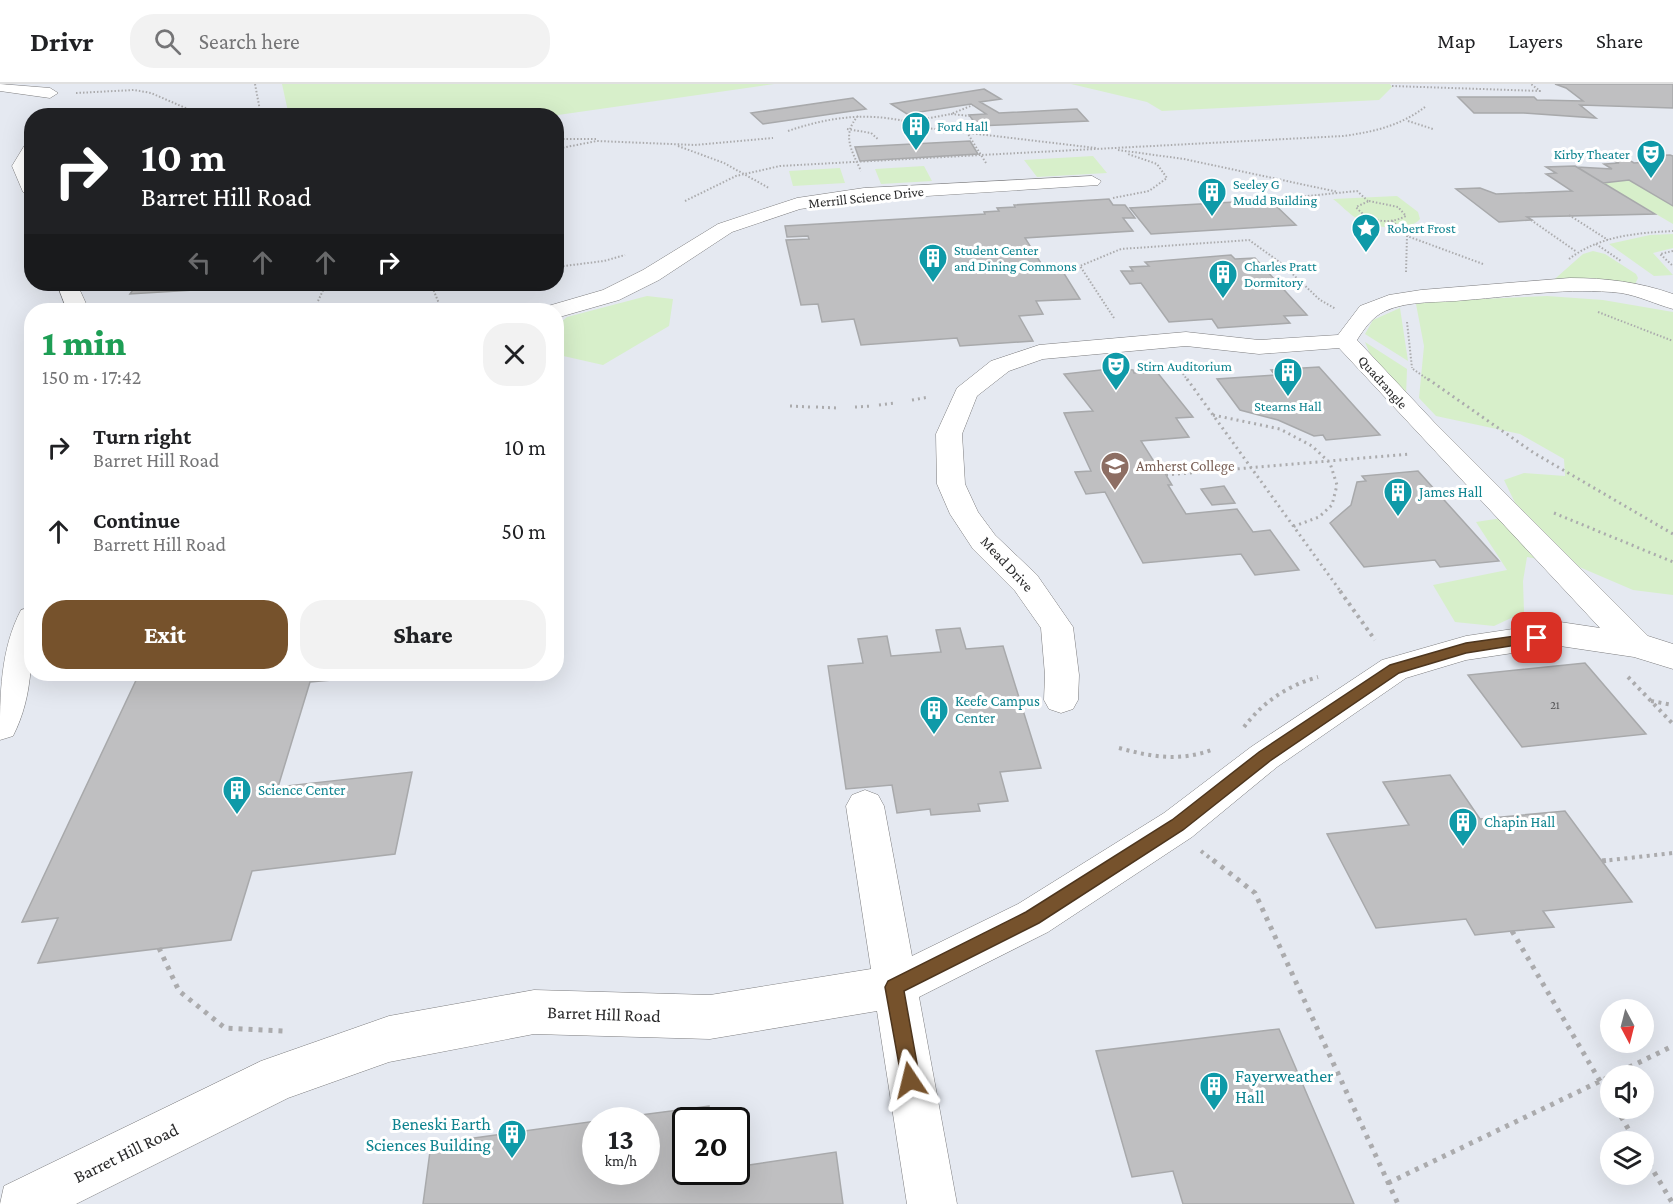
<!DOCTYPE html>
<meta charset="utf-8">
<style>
:root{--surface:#fff;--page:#f2f2f2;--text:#202124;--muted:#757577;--line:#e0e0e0;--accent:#76522c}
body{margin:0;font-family:"Crimson Pro",serif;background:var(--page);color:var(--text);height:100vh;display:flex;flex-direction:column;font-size:22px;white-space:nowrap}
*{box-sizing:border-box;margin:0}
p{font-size:20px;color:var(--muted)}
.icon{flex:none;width:33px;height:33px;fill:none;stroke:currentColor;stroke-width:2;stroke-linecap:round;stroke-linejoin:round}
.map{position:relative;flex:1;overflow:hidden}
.sheet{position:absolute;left:24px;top:219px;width:540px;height:378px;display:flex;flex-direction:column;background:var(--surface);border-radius:24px;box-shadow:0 6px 24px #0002}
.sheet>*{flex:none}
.top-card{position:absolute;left:24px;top:24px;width:540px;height:183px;border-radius:24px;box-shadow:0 6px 24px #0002;background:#202124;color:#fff;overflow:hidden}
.needle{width:39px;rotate:173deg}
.fabs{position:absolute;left:1600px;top:915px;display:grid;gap:12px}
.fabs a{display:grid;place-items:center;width:54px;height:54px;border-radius:50%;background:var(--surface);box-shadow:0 6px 24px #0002;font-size:30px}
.speed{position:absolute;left:582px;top:1023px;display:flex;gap:12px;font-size:30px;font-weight:700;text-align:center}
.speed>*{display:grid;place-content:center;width:78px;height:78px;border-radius:50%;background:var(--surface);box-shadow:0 6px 24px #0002;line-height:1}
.speed small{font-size:15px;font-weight:400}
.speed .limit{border:3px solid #111;border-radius:9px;background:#fff;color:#111}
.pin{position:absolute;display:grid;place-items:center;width:51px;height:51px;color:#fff;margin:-26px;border-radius:12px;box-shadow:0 3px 9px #0006}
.me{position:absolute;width:66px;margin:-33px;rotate:350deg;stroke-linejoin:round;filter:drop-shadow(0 0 4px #0008)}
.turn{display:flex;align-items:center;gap:21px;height:126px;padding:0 18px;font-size:27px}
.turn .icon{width:78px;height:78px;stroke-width:2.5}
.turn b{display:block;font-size:42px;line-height:51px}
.lanes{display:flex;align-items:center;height:57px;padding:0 18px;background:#0003;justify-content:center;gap:30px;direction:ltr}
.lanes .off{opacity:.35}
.round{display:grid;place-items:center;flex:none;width:63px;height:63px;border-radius:24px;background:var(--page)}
.overview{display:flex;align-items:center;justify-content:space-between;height:102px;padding:0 18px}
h1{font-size:36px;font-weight:800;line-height:45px;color:#1e9e55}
.button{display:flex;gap:12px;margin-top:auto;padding:12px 18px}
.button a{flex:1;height:69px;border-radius:24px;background:var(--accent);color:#fff;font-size:24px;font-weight:800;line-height:69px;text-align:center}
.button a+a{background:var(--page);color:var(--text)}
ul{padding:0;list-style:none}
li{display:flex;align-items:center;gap:18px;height:84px;padding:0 18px}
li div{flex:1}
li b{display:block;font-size:22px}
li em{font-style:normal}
header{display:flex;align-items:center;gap:36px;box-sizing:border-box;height:84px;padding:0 30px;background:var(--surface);border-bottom:2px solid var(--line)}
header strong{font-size:28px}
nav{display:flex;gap:33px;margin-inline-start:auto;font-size:21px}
.search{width:420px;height:54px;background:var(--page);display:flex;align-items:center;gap:15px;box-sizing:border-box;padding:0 21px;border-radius:24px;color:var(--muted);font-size:22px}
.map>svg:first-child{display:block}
.built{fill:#e5e9f1;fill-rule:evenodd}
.green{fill:#d7efca}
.building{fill:#bfbfc1;stroke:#a8a9ab;stroke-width:1.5}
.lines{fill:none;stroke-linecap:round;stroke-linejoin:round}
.minor-casing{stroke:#7d7d7f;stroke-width:1}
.path-far3{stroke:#ababad;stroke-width:2;stroke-dasharray:1.5 2;stroke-linecap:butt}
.path-far2{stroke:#ababad;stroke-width:3;stroke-dasharray:2 4;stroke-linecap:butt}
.path-far1{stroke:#ababad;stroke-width:4;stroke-dasharray:3 4.5;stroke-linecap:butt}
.path{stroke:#ababad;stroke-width:5;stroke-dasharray:4 6;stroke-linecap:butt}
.minor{fill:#fff;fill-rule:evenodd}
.route{fill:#76522c;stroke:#4d351d;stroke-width:1.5}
.labels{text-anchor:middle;stroke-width:6;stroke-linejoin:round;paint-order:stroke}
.number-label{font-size:12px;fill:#4e4e50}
.far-culture-label{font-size:14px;fill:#0d838f;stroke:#fff;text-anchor:start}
.far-street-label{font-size:14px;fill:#29292a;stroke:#fff}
.education-label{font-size:15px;fill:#785e54;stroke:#fff;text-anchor:start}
.culture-label{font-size:15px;fill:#0d838f;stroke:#fff;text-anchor:start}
.street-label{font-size:15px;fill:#29292a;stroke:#fff}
.near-street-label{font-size:18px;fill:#29292a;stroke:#fff}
.near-culture-label{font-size:18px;fill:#0d838f;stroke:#fff;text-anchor:start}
</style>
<header>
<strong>Drivr</strong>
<div class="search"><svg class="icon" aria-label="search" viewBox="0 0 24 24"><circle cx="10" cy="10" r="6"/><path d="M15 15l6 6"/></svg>Search here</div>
<nav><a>Map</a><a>Layers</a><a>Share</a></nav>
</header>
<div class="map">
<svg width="1673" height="1120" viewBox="0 0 1673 1120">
<rect width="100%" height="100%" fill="#f6f6f8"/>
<!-- built -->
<path class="built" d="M0,0h1673v1120h-1673zM32,32h524v168h-524zM32,226h524v364h-524zM1611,926h33v32h-33zM1611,992h33v32h-33zM596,1036h50v52h-50zM686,1036h50v52h-50zM1611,1058h33v32h-33z"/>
<!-- green -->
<path class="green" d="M282,0h492l-223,32h-262z
M1071,0h319l2,3 -13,13 -217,11 -15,-9z
M1093,72l14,17 -70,4 -13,-17z
M924,82l8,15 -51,3 -6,-15z
M840,84l5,15 -52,3 -4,-15z
M1629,96l44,26v18l-70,-41z
M1397,112l21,16 2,7c-13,15 -49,8 -64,-1 -8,-5 -15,-13 -23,-19z
M1673,150v14l-20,5 20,22 -19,1 -45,-32 41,-9z
M1593,167l12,3 31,20 2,4 -4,8 -86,-1 35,-31z
M647,212l26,3 -4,27 -66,39 -44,-10 -2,-29 10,-9z
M1547,212l56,4 70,12v283l-40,-5 -56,-24 -50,-9 -4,24 1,31 -30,14 -39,-4 -22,-37 74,-15 -31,-48 45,-7 -17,-35 20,-7 41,3 -1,-17 -44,-25 -84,-18 -17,-18 5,-52 -8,-42 20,-3z
M1400,224l8,53 -43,-27 8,-14z
M1365,258l42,27 -1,27 -36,-42z"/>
<!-- building -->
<path class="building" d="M1555,0h118v24l-93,-3 16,13 -72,-5h-50l-16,-16h76l3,3 46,1 -17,-13z
M984,5l17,10 -21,3 19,11 78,-4 11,12 -111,5 -8,-11 17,-1 -15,-10 -64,10 -16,-10z
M853,14l13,11 -103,15 -12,-11z
M970,57l8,13 -118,7 -5,-14z
M1670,71l3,1v50l-44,-26 -26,3 -26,-16 35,2 -8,-5 15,-1 -11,-5 16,-1 10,6 14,-1 -9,-6z
M1575,82l80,48 -128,3 5,3 -33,2 -43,-33 24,-1 16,6 76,-3 -26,-17 10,-1 -10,-6z
M1109,115l4,6h12l10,13h-12l10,13 -108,7 19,30 16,-1 20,32 -44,2 7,13 -24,2 14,25 -73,5 -3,-8 -96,7 -7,-26 -32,3 -4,-18 -17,1 -15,-65 23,-1 -1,-3 -21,1 -2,-11 200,-12 -1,-2 15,-1 -2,-3 18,-1 -1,-2z
M1270,116l26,25 -145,9 -21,-26z
M1231,171l4,4 20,-1 52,57 -23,1 6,7 -72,5 -6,-9 -43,3 -28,-39 -11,1 -9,-13h12l-3,-4 19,-1 -4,-4z
M137,200h126l-2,2 -131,8z
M1319,283l61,68 -54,5 -3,-5 -9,1 -36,-16 -38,-10 -23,-31 58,-4 -4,-5z
M1110,285l23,1 1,3 23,-1 36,45 -17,1 13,19 -48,4 17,27h4l4,7 6,10h-4l18,29 51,-5 16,23 17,-2 29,40 -44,5 -14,-21 -98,9 -38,-71 -19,2 -11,-22 16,-1 -27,-58 29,-2 -29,-37z
M1418,387l81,90 -59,6 -5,-7 -71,7 -34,-44 21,-18 6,-23 9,-1 -4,-5z
M1224,402l11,17 -23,2 -11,-16z
M960,544l6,21 37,-3 38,122 -41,4 8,29 -30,3 2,7 -49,4 -1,-6 -33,4 -5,-28 -46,4 -18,-123 35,-3 -5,-24 29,-3 4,20 50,-4 -5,-22z
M1585,579l61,71 -124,13 -54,-72z
M139,590h259l-88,8 -32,105 134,-15 -17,82 -143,17 -21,69 -193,23 20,-45 -36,4z
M1450,691l30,44 85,-8 67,91 -89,9 11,16 -42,4 -37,4 -9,-16 -90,9 -49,-94 82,-9 -26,-43z
M1279,945l75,175h-171l-10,-33 -41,6 -36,-126z
M709,1022v14h-23v52h50v-5l100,-15 7,52h-420l8,-60 165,-23v51h50v-52h-44z"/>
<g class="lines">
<!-- minor casing -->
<g class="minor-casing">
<path id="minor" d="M0,0l50,4 8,5 -8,5 -50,-7z
M32,58v55l-9,-5 -11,-26 14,-23z
M1092,92l9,5 -3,4 -234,15 -64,9 -68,23 -73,48 -40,20 -63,18v-8h-11l3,-4 55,-16 40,-20 75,-46 79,-26 67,-10z
M1570,194c36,0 69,4 103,16v15c-18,-5 -34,-13 -52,-16 -52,-6 -103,3 -155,7 -26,3 -57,0 -81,11 -13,6 -21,18 -28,29l77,82 214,214 25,8v25l-39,-12 -74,-11 -94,14 -60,18 -129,89 -85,70 -144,95 -129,65 38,207h-50l-30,-193 -167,28 -176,-5 -145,28 -101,36 -212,106h-76l4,-18 257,-125 128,-45 145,-26 176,5 161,-26 -25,-163 6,-11 13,-5 13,5 6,11 28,150 106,-52 146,-91 87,-66 131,-87 84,-24 94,-14 40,6 -261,-280 -80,6 -73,-8 -143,13 -34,12 -32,25 -15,38 3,50 13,28 17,23 42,40 36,52 6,48 -1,25 -5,9 -12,4 -12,-4 -5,-9 1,-25 -4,-47 -26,-37 -42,-42 -23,-35 -13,-30 -1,-50 21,-46 34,-27 48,-16 147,-13 73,8 79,-5 22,-29 29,-11 32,-5z
M57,200h20l12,26h-22z
M32,523c0,45 2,88 -19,129l-13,4c0,-45 0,-90 21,-130z"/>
</g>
<!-- path-far3 -->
<path class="path-far3" d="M255,0l6,32
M1392,2l148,5 -9,-7
M76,9l58,-3 17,3 53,23
M858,32c-17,19 -6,35 3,55
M970,32l-19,-2 22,-9
M1408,37l25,8
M910,42l186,22
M847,45l24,4 8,7
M788,47c41,-14 78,-19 121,-9
M909,54v-16l42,-8
M556,55h42
M678,62l46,17 45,25
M556,65l41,-8 98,4 78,-7
M1118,66l66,9 154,33
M986,79l-5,-8 362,-19c30,-4 57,-10 82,-29
M1113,114l36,-7 18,-13 -10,-14 -29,-10
M685,117l51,-25 44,-10 201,-11 -13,-21
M1369,117l29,6 8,9c-17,9 -38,6 -50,-9z
M1281,118l7,-4 69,-7 11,10
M1569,131l39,25
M1531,136l46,32
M1392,137l17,14
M1596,160l25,17
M1673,167l-13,3 13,12
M1569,175c30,-23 67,-26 104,-28
M556,183l48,-6 21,-6
M1406,188l1,-36 76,28
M431,200l9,22
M318,217l8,-17
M1598,228l75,29
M1114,234l-34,-52 41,-17 128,-9 32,23 39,37 16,9
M1407,238l5,46
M1177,281l11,16
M1413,285l17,12"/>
<!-- path-far2 -->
<path class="path-far2" d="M1187,295l154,213
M1428,295l106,74 139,81
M912,316l17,-3
M879,321l17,-2
M790,322l20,1
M816,323l21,1
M855,323l17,-1
M1213,331l67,14 32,17 18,17 7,22 -5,20 -13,12 -27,10
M1166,391l244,-21
M1554,429l119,49"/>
<!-- path-far1 -->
<path class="path-far1" d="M1340,507l35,49
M1628,593l45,47
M1651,617l22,4
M1244,643c20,-26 43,-41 74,-50
M1119,664c33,9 62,14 95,1
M1201,767l14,11
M1602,777l71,-8"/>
<!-- path -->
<path class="path" d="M1213,776l42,33 143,311
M1602,777l8,-1
M1512,847l99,169
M159,864l20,43 46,37 58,3
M1611,992l62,-30
M1616,1024l20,34
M1644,1071l29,49
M1388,1099l223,-107"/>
<!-- minor -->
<use href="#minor" class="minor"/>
</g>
<!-- route -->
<path class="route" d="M1537,549l6,5 -2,3 -75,12 -67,20 -129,88 -87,69 -144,93 -135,68 16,89 -3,7 -7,3 -7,-3 -18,-100 3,-6 138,-69 146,-92 87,-68 131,-87 76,-22z"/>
<!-- icons -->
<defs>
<g id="building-pin" transform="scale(1.5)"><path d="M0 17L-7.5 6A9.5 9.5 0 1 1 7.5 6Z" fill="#0f9aa8" stroke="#fff"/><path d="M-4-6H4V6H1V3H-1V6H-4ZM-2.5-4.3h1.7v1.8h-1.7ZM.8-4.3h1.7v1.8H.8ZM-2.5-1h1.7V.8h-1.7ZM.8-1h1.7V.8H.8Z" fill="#fff"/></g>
<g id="theatre-pin" transform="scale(1.5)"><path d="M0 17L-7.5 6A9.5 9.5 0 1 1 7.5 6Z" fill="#0f9aa8" stroke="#fff"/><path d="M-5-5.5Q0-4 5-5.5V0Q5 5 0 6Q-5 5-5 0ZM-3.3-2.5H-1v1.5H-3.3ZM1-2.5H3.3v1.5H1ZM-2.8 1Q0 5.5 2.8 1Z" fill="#fff"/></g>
<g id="sight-pin" transform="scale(1.5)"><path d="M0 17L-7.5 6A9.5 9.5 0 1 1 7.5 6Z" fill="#0f9aa8" stroke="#fff"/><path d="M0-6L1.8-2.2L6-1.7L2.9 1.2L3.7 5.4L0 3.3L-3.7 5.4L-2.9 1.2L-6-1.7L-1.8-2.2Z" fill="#fff"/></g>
<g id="university-pin" transform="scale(1.5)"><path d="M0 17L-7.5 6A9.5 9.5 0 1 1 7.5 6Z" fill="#8d6e63" stroke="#fff"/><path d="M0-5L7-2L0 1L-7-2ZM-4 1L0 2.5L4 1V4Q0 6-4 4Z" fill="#fff"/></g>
</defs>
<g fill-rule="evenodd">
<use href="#building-pin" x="916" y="42"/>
<use href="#theatre-pin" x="1651" y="70"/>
<use href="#building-pin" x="1212" y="108"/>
<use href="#sight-pin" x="1366" y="144"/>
<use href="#building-pin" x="933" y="174"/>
<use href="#building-pin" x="1223" y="190"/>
<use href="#theatre-pin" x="1116" y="282"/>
<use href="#building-pin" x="1288" y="288"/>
<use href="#university-pin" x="1115" y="382"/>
<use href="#building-pin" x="1398" y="408"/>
<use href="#building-pin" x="934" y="626"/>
<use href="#building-pin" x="237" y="706"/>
<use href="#building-pin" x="1463" y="738"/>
<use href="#building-pin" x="1214" y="1002"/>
<use href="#building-pin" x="512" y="1050"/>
</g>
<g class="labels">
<!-- number labels -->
<g class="number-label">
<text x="1555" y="625">21</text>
</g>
<!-- far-culture labels -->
<g class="far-culture-label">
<text x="937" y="47">Ford Hall</text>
<text x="1630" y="75" text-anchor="end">Kirby Theater</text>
<text x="1233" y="105">Seeley G<tspan x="1233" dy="16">Mudd Building</tspan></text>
<text x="1387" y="149">Robert Frost</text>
<text x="954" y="171">Student Center<tspan x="954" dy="16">and Dining Commons</tspan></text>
<text x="1244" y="187">Charles Pratt<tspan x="1244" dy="16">Dormitory</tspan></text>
<text x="1137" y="287">Stirn Auditorium</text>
<text x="1288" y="327" text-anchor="middle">Stearns Hall</text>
</g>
<!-- far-street labels -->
<g class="far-street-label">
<text transform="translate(866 113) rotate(-6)" y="5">Merrill Science Drive</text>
<text transform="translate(1383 298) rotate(48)" y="5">Quadrangle</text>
</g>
<!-- education labels -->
<g class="education-label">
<text x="1136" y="387">Amherst College</text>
</g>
<!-- culture labels -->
<g class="culture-label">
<text x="1419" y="413">James Hall</text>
<text x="955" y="622">Keefe Campus<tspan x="955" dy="17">Center</tspan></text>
<text x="258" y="711">Science Center</text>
<text x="1484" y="743">Chapin Hall</text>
</g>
<!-- street labels -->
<g class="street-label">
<text transform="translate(1007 480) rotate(47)" y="5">Mead Drive</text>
</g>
<!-- near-street labels -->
<g class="near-street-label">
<text transform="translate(604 930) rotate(2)" y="6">Barret Hill Road</text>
<text transform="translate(126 1069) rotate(-26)" y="6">Barret Hill Road</text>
</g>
<!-- near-culture labels -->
<g class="near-culture-label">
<text x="1235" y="998">Fayerweather<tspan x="1235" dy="21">Hall</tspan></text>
<text x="491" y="1046" text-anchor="end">Beneski Earth<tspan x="491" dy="21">Sciences Building</tspan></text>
</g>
</g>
</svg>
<div class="fabs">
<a><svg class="needle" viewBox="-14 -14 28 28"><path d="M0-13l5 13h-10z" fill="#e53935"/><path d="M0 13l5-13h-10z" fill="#757577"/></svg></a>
<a><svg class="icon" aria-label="sound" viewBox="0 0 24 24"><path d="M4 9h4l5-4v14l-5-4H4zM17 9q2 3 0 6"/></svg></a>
<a><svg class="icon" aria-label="layers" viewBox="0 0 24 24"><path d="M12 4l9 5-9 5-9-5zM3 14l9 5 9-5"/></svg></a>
</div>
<div class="speed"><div>13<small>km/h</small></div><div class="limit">20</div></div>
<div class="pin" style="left:1537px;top:554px;background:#d93025"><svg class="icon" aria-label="arrive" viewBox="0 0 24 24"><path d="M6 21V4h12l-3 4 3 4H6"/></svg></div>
<svg class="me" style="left:910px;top:996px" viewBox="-20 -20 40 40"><path d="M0-17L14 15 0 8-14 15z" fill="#76522c" stroke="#fff" stroke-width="4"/></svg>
<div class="top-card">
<div class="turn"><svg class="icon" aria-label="right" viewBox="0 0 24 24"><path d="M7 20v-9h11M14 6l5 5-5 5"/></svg><div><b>10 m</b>Barret Hill Road</div></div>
<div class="lanes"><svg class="icon off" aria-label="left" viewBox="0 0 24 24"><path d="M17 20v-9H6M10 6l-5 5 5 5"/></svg><svg class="icon off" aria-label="ahead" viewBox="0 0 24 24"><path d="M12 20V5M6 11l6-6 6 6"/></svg><svg class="icon off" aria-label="ahead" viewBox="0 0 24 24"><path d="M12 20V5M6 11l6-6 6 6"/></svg><svg class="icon" aria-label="right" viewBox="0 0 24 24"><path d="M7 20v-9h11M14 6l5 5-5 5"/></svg></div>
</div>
<section class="sheet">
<div class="overview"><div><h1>1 min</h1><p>150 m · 17:42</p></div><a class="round"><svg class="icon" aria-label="close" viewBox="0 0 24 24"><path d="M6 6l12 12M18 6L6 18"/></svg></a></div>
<ul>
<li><svg class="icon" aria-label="right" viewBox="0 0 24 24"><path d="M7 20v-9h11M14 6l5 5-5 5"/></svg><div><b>Turn right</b><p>Barret Hill Road</p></div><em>10 m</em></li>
<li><svg class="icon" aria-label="ahead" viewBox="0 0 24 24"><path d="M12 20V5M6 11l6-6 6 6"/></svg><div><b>Continue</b><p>Barrett Hill Road</p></div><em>50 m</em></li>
</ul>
<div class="button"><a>Exit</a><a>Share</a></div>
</section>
</div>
